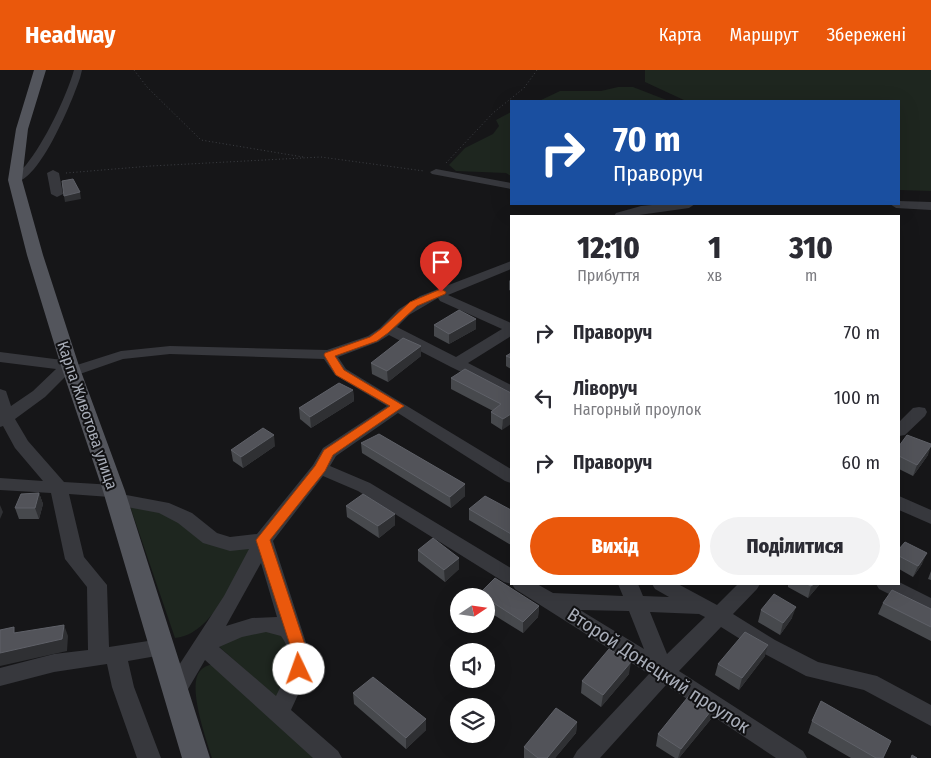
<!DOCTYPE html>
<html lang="uk">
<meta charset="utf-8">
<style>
:root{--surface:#fff;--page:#f2f2f3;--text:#2b2b33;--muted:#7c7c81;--accent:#ea580c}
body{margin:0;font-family:"Fira Sans Condensed",sans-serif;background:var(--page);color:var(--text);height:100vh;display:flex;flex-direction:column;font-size:19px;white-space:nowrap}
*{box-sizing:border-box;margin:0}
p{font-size:16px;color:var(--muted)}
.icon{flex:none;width:28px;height:28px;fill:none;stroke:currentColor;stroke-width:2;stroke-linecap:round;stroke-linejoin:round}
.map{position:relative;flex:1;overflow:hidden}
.side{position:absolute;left:510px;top:145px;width:390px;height:370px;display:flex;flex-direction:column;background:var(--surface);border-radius:0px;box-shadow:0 5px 20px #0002}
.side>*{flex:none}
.top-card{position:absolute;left:510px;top:30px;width:390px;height:105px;border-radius:0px;box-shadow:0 5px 20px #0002;background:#1a4fa0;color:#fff;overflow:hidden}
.needle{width:32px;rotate:77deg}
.tools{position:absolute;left:450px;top:518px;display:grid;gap:10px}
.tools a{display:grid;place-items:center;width:45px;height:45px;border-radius:50%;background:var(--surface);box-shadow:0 5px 20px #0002;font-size:25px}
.pin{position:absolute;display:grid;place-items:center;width:42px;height:42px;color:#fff;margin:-51px -21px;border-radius:50% 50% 50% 0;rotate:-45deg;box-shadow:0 0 5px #0007}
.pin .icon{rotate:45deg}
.me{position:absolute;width:55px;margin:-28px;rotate:357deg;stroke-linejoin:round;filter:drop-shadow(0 0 4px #0008)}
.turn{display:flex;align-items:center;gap:18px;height:105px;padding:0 20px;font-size:22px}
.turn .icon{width:65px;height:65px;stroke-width:2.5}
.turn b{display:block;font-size:35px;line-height:42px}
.eta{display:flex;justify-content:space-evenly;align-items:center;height:85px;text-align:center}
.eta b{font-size:30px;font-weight:800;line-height:35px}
.action{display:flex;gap:10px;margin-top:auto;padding:10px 20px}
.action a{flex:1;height:58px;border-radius:30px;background:var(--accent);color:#fff;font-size:20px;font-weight:800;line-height:58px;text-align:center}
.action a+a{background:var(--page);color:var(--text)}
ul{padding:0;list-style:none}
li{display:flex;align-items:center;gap:15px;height:65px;padding:0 20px}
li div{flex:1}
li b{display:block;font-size:19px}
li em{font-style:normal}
header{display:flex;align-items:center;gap:30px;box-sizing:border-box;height:70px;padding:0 25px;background:var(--accent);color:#fff}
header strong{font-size:24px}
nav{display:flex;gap:28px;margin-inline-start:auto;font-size:18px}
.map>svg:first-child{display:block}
.green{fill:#1e261f}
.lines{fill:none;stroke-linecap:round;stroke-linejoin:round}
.path{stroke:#3d3f44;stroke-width:1;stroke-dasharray:1 2.5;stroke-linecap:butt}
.minor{fill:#37383d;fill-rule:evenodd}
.major{fill:#53555c;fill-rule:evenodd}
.wall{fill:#47494d}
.shaded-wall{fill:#2f3033}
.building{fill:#525359;stroke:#5f6168}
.route{fill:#ea580c;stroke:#983908}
.labels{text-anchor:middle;stroke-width:4;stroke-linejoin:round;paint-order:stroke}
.street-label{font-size:16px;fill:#a8adb8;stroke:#111113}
.near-street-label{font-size:19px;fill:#a8adb8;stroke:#111113}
</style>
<header>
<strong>Headway</strong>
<nav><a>Карта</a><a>Маршрут</a><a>Збережені</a></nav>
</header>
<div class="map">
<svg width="931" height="688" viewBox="0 0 931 688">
<rect width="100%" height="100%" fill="#161618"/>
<!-- green -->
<path class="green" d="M645,0h286v121l-32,-1v-89h-213l-41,-19z
M618,17h15l36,14h-130l21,-10h41z
M511,42v64l-5,-3 -50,-2 -7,-6 16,-17 28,-14 6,-8 -3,-6z
M130,436l18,2 102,40c-15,29 -38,87 -75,90z
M245,561l35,1 15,29 -16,39 -63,-56z
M218,593l103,95h-109c-6,-19 -25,-72 -12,-87 5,-6 11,-6 18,-8z"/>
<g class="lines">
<!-- path -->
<path class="path" d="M134,0l13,17 54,53 102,17
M446,93l47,-50 31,-25 13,-18
M66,103l85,-7 170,-9 103,14"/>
<!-- minor -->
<path class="minor" d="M74,0h8l-2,8c-7,21 -43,111 -69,104l-2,-2 2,-2c5,-4 11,-8 15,-13 18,-22 40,-67 48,-95z
M436,99l75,14v6l-79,-15 -2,-2z
M53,100l6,3 4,21 -6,3 -6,-3 -4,-21z
M899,131l32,1v8l-35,-2 -6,-4h9z
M663,134h32l-6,4 -57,8h-18l2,-3 25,-7z
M511,191v8l-63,26 63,28v13l-43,27 43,22v11l-60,-29 -62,-32 -11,7 -40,15 8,12 165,100v14l-6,-2 -107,-68 -62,43 -6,10 40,17 141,85v16h26l16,9 70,3 -5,-12h20l5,12 26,1 -14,-8 -3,-5h26l39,21 21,-21h22l-3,5 -24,25 42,26 43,22 59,14 54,29v21l-67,-36 -58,-14 -45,-24 -40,-25 -42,44 124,80 4,7h-31l-110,-73 -66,73h-27l4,-7 72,-77 -134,-85 -3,-5 -8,-2 -146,-91 -35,-15 -50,65 37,114 -3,20 -16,35 47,41 4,7h-29l-108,-98 -21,36 -8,2 -8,-2 -3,-7 3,-7 56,-86 25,-47 -19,2 -27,-8 -25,-20 -19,-10 -48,-9 -3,-4 2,-3 -41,-3 15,63 23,28 2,62 52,-8 7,3 4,6 -4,6 -40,7 6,26 27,71h-24l-25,-71 -5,-23 -53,8 -54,14v-18l54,-14 34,-4 -1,-63 -22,-28 -14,-66 -51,-3v-12l43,3 -28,-33 -12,-22 -3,1v-38l6,2 5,15 22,-15 23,-22 -56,-7v-10l70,9 7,4 44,-14 49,-5 157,4 41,-14 12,-8 19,-19 21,-13zM438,228l2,3 62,28 -46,28 -59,-30 12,-12zM170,284l154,5 11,16 52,31 -64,42 -10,17 -56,69 -27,3 -13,-4 -25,-20 -23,-10 -48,-9 2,-3 -3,-4 -6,-2 -50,-3 -36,-41 -13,-22 30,-22 22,-22h10l46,-16zM261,493l16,54 -25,1 -26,8zM580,540l49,1 15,38zM650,542l49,2 6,3 -38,37zM266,562l15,4c15,20 5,40 -5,60l-57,-49 23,-10z
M919,337l6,1 2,4 -2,4 -20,19 -6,1v-14l14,-14z
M899,426l32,14v14l-32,-14z
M899,512l32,16v17l-52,-26 -3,-5h23z"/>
<!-- major -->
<path class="major" d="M34,0h12l-18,59 -6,51 21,75 36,111 46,125 85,267h-28l-79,-267 -42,-125 -34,-111 -19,-75 8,-51z"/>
</g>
<!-- wall -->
<path class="wall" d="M511,209v12l-2,-1v-9z
M476,249v10l-27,15 -15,-8v-11z
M421,276v10l-33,26 -16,-8 -1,-11z
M511,283v16l-5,-3v-10z
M451,308l60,15 -9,37 -11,-7v-11l2,-1 -42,-22z
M353,320l1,11 -43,27 -11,-9 -1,-11z
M361,373l104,41v12l-14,12 -89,-55z
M275,376l-32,22 -10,-7 -2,-11z
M899,376l29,9 -15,21 -14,-7z
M39,423l4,11 -4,15h-20l-4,-11z
M346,436l49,8v11l-16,13 -32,-21z
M469,439l42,1v35l-42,-25z
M899,479l23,15 -9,13 -14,-8z
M418,480l41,8v11l-14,13 -27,-21z
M931,501v9l-3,-1z
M788,514h32l-12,14 -20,-11z
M479,524l60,12 -1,11 -15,16 -37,-23v-14h-7z
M883,533l48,6v32l-53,-27z
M761,540l31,8 -12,17 -22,-13z
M765,586l-26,34 -24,-15 3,-11z
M629,604l-28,33 -20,-14 1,-12z
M353,623l73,26v11l-20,19 -52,-45z
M711,649l-32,39h-4l-19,-12 2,-12z
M812,651l71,37h-32l-43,-25z
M577,652l-1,11 -21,25h-31v-11z"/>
<!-- shaded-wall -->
<path class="shaded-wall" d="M80,122l1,7 -16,3 -1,-6z
M476,249v10l-27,15v-10z
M421,276v10l-33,26 -1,-11z
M353,320l1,11 -43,27 -1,-11z
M511,344v10l-9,6 1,-11z
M274,365l1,11 -32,22 -2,-11z
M931,376l-3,9 -15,21 4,-11z
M465,414v12l-14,12 -1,-11z
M39,423l4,11 -4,15 -4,-11z
M0,435l3,7 -3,7z
M395,444v11l-16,13 -1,-12z
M927,483l-5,11 -9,13 5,-11z
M459,488v11l-14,13 -1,-12z
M814,514h6l-12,14 3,-12z
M539,536l-1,11 -15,16v-11z
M796,537l-4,11 -12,17 3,-12z
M64,555l4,11 -1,15 -67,15v-13z
M768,575l-3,11 -26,34 3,-12z
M631,592l-2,12 -28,33 2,-12z
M714,637l-3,12 -32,39h-1l3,-9z
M426,649v11l-20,19v-11z
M577,652l-1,11 -21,25h-8z"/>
<!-- building -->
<path class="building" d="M73,109l7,13 -16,4 -2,-15z
M459,240l17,9 -27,15 -15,-9z
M403,268l18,8 -34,25 -16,-8z
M511,283v5l-5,-2z
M465,299l46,24v21l-8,5 -12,-7 10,-8 -50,-26z
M339,313l14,7 -43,27 -11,-9z
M263,358l11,7 -33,22 -10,-7z
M379,364l86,50 -15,13 -89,-54z
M907,365l24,9v2l-14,19 -18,-9v-10z
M39,423l-4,15h-20l6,-14z
M363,424l32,20 -17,12 -32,-20z
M485,426l26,14v24l-42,-25z
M433,468l26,20 -15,12 -26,-20z
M905,472l22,11 -9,13 -19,-10v-7z
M495,508l44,28 -16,16 -37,-24v-2h-3l-4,-2z
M807,514h7l-3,2z
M892,520l39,19v18l-48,-24z
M774,524l22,13 -13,16 -22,-13z
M64,555l-2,14 -62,14v-23l14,-3v6z
M745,562l23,13 -26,33 -24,-14z
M609,579l22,13 -28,33 -21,-14z
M373,607l53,42 -20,19 -53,-45z
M692,622l22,15 -33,42 -23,-15z
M821,631l70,40 -8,17h-7l-64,-37z
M556,638l21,14 -30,36h-9l-14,-11z
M912,685l5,3h-6z"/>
<!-- route -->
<path class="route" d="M441,219l5,3 -1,2 -28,12 -29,27 -11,8 -42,15 9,14 60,36 -71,49 -8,16 -55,69 37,111 -1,18 -2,5 -5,1 -6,-1 -2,-5 1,-18 -36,-111 59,-74 9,-16 66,-44 -54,-31 -12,-20 1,-2 45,-16 11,-8 29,-27z"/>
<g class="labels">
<!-- street labels -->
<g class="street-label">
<text transform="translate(88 345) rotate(71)" y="6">Карпа Животова улица</text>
</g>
<!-- near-street labels -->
<g class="near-street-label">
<text transform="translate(659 600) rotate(33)" y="7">Второй Донецкий проулок</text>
</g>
</g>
</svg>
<div class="tools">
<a><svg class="needle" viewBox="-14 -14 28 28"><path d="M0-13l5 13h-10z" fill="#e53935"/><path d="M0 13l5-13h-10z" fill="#7c7c81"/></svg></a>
<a><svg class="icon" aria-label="sound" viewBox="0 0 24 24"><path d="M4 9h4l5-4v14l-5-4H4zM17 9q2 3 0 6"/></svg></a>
<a><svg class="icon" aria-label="layers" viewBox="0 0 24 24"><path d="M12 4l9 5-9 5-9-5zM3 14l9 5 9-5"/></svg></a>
</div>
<div class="pin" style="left:441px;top:222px;background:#d93025"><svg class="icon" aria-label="arrive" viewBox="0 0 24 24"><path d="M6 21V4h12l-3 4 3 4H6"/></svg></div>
<svg class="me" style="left:299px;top:599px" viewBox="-20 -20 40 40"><circle r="19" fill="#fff"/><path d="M0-13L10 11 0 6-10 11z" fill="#ea580c"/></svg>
<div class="top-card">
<div class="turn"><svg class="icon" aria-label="right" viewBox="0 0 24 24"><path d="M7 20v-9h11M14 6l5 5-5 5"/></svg><div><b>70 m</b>Праворуч</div></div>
</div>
<section class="side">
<div class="eta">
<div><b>12:10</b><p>Прибуття</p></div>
<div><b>1</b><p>хв</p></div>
<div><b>310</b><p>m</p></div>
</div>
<ul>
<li><svg class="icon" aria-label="right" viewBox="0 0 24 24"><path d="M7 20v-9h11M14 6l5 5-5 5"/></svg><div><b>Праворуч</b></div><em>70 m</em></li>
<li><svg class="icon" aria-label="left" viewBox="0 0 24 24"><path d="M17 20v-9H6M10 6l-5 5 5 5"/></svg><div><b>Ліворуч</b><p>Нагорный проулок</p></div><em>100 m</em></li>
<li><svg class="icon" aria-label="right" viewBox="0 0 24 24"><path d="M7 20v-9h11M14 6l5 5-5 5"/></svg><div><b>Праворуч</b></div><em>60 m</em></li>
</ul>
<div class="action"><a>Вихід</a><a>Поділитися</a></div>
</section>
</div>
